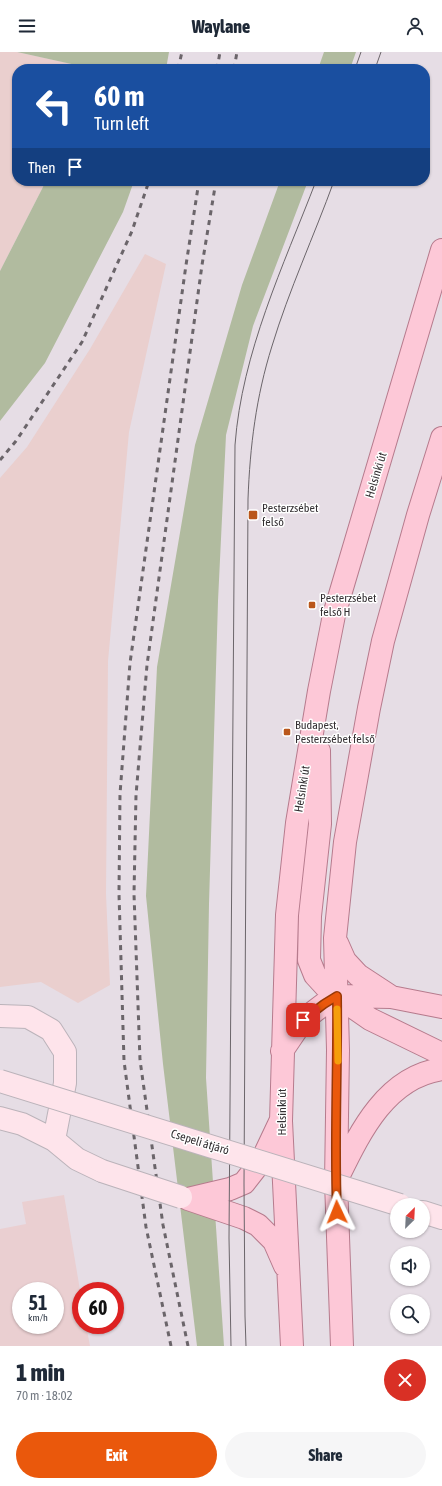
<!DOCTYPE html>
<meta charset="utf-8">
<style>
:root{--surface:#fff;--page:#f6f6f7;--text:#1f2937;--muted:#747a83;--accent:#ea580c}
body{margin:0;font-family:"Asap Condensed",sans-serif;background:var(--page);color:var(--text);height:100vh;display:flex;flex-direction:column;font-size:15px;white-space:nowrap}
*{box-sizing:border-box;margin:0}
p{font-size:13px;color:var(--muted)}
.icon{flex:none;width:22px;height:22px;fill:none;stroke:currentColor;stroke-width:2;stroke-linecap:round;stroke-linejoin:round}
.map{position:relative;height:1294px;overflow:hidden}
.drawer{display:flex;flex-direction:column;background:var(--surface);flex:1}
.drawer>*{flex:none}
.hud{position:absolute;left:12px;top:12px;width:418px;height:122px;border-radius:16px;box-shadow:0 1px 3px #0004;background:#1a4fa0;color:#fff;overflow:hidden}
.needle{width:26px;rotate:24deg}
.fabs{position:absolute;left:390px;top:1146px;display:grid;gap:8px}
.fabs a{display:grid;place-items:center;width:40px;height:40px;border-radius:50%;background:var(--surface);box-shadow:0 1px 3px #0004;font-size:20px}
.speed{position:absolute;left:12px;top:1230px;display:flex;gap:8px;font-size:20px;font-weight:700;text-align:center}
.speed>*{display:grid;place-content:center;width:52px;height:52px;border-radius:50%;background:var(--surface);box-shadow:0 1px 3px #0004;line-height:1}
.speed small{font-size:10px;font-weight:400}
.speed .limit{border:6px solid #d22;background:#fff;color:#111}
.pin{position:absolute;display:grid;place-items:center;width:34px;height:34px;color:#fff;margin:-17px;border-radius:8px;box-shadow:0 2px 6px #0006}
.me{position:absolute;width:44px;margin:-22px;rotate:358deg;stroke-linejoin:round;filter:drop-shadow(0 0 3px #0008)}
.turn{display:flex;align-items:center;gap:14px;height:84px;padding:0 16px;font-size:18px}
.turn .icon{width:52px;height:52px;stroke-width:2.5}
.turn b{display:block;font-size:28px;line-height:34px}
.then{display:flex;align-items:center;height:38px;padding:0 16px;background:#0003;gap:8px;font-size:15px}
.round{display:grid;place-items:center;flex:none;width:42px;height:42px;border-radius:21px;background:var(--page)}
.head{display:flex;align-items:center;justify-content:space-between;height:68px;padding:0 16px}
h1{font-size:24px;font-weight:800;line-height:30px}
.button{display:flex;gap:8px;margin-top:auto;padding:8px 16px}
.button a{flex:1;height:46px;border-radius:24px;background:var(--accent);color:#fff;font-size:16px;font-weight:800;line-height:46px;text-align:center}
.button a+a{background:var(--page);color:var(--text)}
header{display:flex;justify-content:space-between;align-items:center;height:52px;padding:0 16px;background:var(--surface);font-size:18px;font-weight:800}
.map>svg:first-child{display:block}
.industrial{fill:#eacfce}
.education{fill:#eacfd1;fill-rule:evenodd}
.green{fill:#b1bb9f}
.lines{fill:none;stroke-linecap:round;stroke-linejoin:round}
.secondary-casing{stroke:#bbb3ba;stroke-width:24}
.primary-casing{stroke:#b67b8d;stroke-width:24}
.secondary{stroke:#fee4eb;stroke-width:22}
.primary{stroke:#fdc8d7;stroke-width:22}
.tram{stroke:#6b656a;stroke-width:1}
.rail{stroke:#6b656a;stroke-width:3;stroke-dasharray:5 5;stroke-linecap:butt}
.secondary-bridge-casing{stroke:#bbb3ba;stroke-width:24;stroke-linecap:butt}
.secondary-bridge{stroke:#fee4eb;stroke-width:22}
.route-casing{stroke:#983908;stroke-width:10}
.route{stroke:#ea580c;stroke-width:7}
.slow{stroke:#f59e0b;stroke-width:7}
.poi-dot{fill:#ba571c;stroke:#fff;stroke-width:1.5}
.labels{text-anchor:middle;stroke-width:3;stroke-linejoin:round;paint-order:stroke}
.street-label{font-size:12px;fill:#343033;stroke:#fff}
.poi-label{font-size:12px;fill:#343033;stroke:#fff;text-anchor:start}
</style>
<header><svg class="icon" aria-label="menu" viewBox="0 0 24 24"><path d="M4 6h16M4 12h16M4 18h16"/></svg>Waylane<svg class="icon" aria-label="person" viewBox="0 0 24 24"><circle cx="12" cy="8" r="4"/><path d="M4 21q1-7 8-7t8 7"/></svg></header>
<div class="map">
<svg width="442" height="1294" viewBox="0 0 442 1294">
<rect width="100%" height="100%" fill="#e6dde5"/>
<!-- industrial -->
<path class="industrial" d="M0,0h17l60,13 -1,4h-59v112h28l-2,6 -43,84z
M145,202l21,10 -37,168 -21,229 -2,233 4,91 -32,18 -37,-21 -41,5v-509l27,-31 63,-98z"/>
<!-- education -->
<path class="education" d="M64,1143l17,101v29h5l4,21h-90v-117l26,-5 -4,-22zM21,1239h34v34h-34z"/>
<!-- green -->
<path class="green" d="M17,0h152l-3,17h-90v-4z
M324,0h32l-6,17h-32z
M45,129h89l-11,31 -78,151 -45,58v-150l43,-84z
M280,129h28l-55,145 -27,109 -8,166 -9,303 -3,174 18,268h-27l-34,-282 -17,-168 11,-229 38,-222 47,-160z"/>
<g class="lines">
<!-- secondary casing -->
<g class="secondary-casing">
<path id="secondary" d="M0,964l28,1 23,13 14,22v31l-11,57
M0,1066l22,6 32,16 23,19 25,12
M423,1160l19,6"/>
</g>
<!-- primary casing -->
<g class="primary-casing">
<path id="primary" d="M319,699l1,73 -10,92 -1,44 6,15 11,12 11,9 33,23 72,35
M337,891l8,18 13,14 32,21
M282,999l21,-31 21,-16 13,-8 54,1 51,10
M339,1123c22,-45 48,-98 103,-106
M188,1147l56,19 14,7 16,16 11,25
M188,1147l42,-10 14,-6 18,-23 18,-38
M292,1294l-11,-225 6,-206 10,-92 22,-132 15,-76 108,-365
M342,1294l-6,-164 2,-132 -3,-112 10,-96 24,-134 14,-67 35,-126 24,-77"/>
</g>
<!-- secondary -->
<use href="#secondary" class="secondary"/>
<!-- primary -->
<use href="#primary" class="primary"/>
<!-- tram -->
<path class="tram" d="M355,17l6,-17
M375,17l6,-17
M231,1294l-2,-108 6,-793c7,-93 48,-178 81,-264
M246,1294l-1,-30 -1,-133 4,-684c2,-53 8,-102 24,-153 17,-56 42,-110 62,-165"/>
<!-- rail -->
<path class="rail" d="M178,17l4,-17
M217,17l3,-17
M234,17l3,-17
M0,408l16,-19 66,-99 50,-111 17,-50
M171,1294l-25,-119 -22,-166 -5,-167 1,-100 10,-131 56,-398 13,-84
M188,1294l-25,-121 -23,-165 -6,-166 2,-99 11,-130 55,-400 14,-84"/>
<!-- secondary-bridge casing -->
<g class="secondary-bridge-casing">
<path id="secondary-bridge" d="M0,1029l400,124
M102,1119l79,26"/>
</g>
<!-- secondary-bridge -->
<use href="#secondary-bridge" class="secondary-bridge"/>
</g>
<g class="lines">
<!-- route casing -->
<g class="route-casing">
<path id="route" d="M303,968l21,-16 13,-8c1,72 -3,144 0,216"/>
</g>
<!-- route -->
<use href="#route" class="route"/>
<!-- slow -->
<path class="slow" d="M337,957l1,52"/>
</g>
<!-- markers -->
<g class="poi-dot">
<rect x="248" y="458" width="10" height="10" rx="2"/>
<rect x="308" y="549" width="8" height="8" rx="2"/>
<rect x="283" y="676" width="8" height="8" rx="2"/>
</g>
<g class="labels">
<!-- street labels -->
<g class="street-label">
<text transform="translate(376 423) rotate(-73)" y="4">Helsinki út</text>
<text transform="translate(302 737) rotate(-81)" y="4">Helsinki út</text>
<text transform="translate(282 1060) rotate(-90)" y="4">Helsinki út</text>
<text transform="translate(200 1090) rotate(17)" y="4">Csepeli átjáró</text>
</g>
<!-- poi labels -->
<g class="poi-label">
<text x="262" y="460">Pesterzsébet<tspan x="262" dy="14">felső</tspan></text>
<text x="320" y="550">Pesterzsébet<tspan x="320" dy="14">felső H</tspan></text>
<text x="295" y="677">Budapest,<tspan x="295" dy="14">Pesterzsébet felső</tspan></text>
</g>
</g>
</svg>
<div class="fabs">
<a><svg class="needle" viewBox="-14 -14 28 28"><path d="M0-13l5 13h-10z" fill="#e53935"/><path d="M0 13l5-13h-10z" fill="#747a83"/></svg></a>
<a><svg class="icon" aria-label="sound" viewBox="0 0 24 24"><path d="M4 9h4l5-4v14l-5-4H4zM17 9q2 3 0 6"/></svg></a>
<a><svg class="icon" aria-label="search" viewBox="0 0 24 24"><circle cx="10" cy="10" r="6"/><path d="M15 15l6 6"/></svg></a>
</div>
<div class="speed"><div>51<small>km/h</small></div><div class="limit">60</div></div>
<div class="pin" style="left:303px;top:968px;background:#d93025"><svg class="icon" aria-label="arrive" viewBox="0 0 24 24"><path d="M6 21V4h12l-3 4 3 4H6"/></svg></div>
<svg class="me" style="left:337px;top:1160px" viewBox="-20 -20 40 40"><path d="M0-17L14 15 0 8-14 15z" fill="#ea580c" stroke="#fff" stroke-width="4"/></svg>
<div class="hud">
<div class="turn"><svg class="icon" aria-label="left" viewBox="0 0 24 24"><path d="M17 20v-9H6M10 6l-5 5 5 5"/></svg><div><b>60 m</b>Turn left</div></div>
<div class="then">Then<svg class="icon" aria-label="arrive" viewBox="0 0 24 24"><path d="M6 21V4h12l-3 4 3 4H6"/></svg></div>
</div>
</div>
<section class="drawer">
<div class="head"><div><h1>1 min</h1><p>70 m · 18:02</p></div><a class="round" style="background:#d93025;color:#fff"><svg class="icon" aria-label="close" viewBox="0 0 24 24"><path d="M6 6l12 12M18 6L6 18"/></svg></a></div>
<div class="button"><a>Exit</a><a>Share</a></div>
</section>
